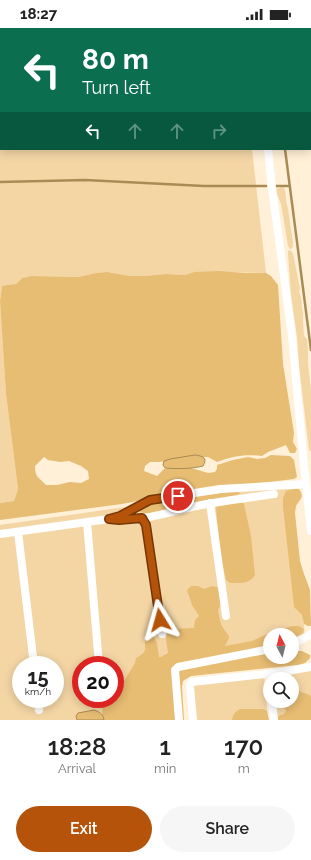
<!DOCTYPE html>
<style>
:root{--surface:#fff;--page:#f6f6f6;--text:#222;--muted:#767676;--accent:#b45309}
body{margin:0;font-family:Raleway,sans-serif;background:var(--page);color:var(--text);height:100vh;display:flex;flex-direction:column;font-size:15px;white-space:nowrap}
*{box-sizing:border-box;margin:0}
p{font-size:13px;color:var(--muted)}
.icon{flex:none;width:22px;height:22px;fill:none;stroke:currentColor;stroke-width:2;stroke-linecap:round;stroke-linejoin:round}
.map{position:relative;height:692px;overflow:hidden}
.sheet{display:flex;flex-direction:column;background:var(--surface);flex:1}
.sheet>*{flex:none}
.guide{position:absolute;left:0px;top:0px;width:311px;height:122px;box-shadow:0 2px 10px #0003;background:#0b6e4f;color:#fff;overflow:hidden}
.needle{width:26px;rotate:353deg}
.buttons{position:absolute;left:263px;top:600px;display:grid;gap:8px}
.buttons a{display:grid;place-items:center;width:36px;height:36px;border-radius:50%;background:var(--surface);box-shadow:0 2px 10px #0003;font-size:20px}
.speed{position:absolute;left:12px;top:628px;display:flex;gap:8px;font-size:20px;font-weight:700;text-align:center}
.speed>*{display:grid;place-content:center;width:52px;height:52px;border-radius:50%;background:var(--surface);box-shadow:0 2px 10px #0003;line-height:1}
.speed small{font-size:10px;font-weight:400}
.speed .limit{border:6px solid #d22;background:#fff;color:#111}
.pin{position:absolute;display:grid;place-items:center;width:34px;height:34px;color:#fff;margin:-17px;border:2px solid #fff;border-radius:50%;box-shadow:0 1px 4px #0007}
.me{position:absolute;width:44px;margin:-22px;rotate:352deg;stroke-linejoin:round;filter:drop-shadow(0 0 3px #0008)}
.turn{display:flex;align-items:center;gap:14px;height:84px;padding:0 16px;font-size:18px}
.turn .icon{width:52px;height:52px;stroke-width:2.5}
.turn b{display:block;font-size:28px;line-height:34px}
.lanes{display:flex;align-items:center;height:38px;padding:0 16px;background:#0003;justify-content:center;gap:20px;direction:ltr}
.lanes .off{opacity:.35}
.eta{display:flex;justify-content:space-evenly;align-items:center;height:68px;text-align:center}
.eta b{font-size:24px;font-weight:600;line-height:28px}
.primary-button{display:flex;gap:8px;margin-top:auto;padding:8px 16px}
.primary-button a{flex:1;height:46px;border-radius:24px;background:var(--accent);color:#fff;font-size:16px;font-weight:600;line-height:46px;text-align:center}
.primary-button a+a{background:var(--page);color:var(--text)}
.status{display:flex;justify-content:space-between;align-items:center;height:28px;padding:0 20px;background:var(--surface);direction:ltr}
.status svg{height:11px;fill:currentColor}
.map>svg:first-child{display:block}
.green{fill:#f4d6a5;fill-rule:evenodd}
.forest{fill:#e7bc73;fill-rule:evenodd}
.water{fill:#e7bd74;stroke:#aa8b55}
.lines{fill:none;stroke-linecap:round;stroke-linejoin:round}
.stream{stroke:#aa8b55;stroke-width:2.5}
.minor{stroke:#fff;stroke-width:8}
.route-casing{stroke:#753606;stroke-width:10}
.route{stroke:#b45309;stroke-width:7}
</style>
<div class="status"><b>18:27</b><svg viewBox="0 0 49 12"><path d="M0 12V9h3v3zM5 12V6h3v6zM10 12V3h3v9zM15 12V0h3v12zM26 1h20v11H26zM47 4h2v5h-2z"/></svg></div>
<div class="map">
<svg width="311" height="692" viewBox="0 0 311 692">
<rect width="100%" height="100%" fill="#fff0d7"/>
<!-- green -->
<path class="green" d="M0,0h238v1h-237v120h251l14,124 -72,-1 -9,3 -19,-1 -22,2h-14l-23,-4 -11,1 -18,4 -47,-1 -9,2 -6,6 -9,1 -5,1 -2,15 6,93 12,95 -4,12 -14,2z
M282,159l2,1c3,6 1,13 4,20l5,35v4l-2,2h-1l-2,-3 -7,-42 -5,-12v-3z
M290,222l3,3 7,36 -1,3 2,5 2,18v6l1,15 3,3 1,11v13l3,28v60l-2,-1 -10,-84 -2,-29 -6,-42 -3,-41v-3z
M292,455l13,154 -13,2v-4h-22v7l-108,15 6,63h-168v-195zM21,637h34v34h-34zM81,637h34v34h-34z
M311,641v51h-34l-2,-19h17v-22h-15l1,-1 7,-5z
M264,649l4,43h-73l-2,-33 2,-2z"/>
<!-- forest -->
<path class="forest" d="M219,243l25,2h22l5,3 7,9 5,79 11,69 -1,9 4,7 -2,4h-5l-4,-8 -18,7 -6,4c-18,-2 -29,0 -45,6l-9,-5h-18l-31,5h-9l-5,4 -1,5 13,5 7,-7 6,-1 18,-1 20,6 7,-1 2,-3v-4l16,-5 15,-3 9,2 8,-1 6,-3 19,1 4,4 3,17 -3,2 -110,13 -62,12 -122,16v-17l14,-2 4,-12 -12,-95 -6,-93 2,-15 5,-1 9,-1 6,-6 9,-2 47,1 18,-4 11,-1 23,4h14l22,-2 19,1 9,-3zM44,429l4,3 12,2 9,-1 12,5 7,5 1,8 -8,4 -11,-1 -13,3h-11c-7,-8 -11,-7 -11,-19z
M294,461h5c6,9 1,9 -3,17 0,1 -1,6 -1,7l5,48 4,13 6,16 1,36h-3l-4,-2 -2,-9 -8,-8 -11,-100v-9l3,-7z
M237,463l3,2 -4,3 -85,17h-6l-5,-1v-3l16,-7 7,3 7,-5z
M241,473l3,3 7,32 4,39c-5,9 -15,8 -25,8l-4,-3 -5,-22 -5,-50 3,-4z
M191,558h7l6,3 8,-3 8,2 1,17 -3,5c1,5 2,12 4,16 7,12 10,7 3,20l27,-5 24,-11 17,-4h6l5,3 -1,4 -11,6v-4h-22v22h22v-6h10l8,4v3l-5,5 -7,2 -107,11 -8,5 -1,6 2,33h-82l1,-21h12v-14l9,-4 11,-18 1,-5c16,-9 5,-11 11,-23l6,1 4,7 2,14h2l7,-4 -2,-13 1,-7 4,-4 23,-1 1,-8 4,-4 -7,-11 -5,-15z
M288,647h3l2,1 3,12 5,4 9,3 1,2v23h-34l1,-4 6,-2 2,-3 -1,-2c-5,-2 -9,-2 -10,-8h17v-22h-13l2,-2z
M240,681h23l4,2 2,9h-37c1,-6 3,-8 8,-11z"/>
<!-- water -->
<path class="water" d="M195,427c8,1 13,3 8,11 -12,3 -26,3 -38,2l-2,-3 1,-4 6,-2z
M94,682c6,2 9,4 10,10h-27l-1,-4 2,-3z"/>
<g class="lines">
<!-- stream -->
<path class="stream" d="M270,0v1
M285,121l26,201
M0,154l85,-2 119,6h62
M275,158h14"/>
<!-- minor -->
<path class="minor" d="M257,0v1
M268,121l4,39 20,148 12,129 7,66
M210,475l16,113
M142,490l4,7 16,109
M114,492c25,2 57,-8 82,-14 26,-5 52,-8 78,-12
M87,494l12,143
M18,504l16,133
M0,506l109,-15 11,-4 30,-15 70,-11 86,-5
M292,615l11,-4 8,-5
M38,671l1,11
M102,671v3
M272,673l2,19
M179,692l-4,-50 3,-3 92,-18
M193,692l-3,-33v-3l2,-2 83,-9 36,-6"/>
</g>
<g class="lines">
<!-- route casing -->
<g class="route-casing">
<path id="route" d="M160,592l-14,-95 -4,-7 -23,2 -10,-1 11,-3 30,-16 28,-4"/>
</g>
<!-- route -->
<use href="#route" class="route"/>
</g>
</svg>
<div class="buttons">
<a><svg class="needle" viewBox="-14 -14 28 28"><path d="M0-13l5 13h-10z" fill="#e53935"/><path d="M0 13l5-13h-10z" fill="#767676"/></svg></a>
<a><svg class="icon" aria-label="search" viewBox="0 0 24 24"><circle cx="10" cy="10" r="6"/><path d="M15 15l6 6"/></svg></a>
</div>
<div class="speed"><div>15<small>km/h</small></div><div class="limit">20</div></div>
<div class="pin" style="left:178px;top:468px;background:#d93025"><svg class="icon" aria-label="arrive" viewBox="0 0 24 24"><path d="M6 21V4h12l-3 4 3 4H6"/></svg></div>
<svg class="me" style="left:160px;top:592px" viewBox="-20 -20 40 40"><path d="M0-17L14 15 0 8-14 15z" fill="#b45309" stroke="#fff" stroke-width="4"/></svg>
<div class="guide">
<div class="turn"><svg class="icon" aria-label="left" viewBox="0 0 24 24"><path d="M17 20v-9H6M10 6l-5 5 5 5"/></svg><div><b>80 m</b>Turn left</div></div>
<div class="lanes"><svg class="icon" aria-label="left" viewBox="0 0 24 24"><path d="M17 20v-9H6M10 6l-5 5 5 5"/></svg><svg class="icon off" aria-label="ahead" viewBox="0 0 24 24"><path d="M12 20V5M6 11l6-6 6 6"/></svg><svg class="icon off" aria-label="ahead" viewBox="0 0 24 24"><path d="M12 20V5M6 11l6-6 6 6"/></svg><svg class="icon off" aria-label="right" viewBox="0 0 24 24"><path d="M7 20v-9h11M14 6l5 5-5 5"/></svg></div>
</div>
</div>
<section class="sheet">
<div class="eta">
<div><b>18:28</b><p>Arrival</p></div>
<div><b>1</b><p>min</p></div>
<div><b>170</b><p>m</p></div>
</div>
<div class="primary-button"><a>Exit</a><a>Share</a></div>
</section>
